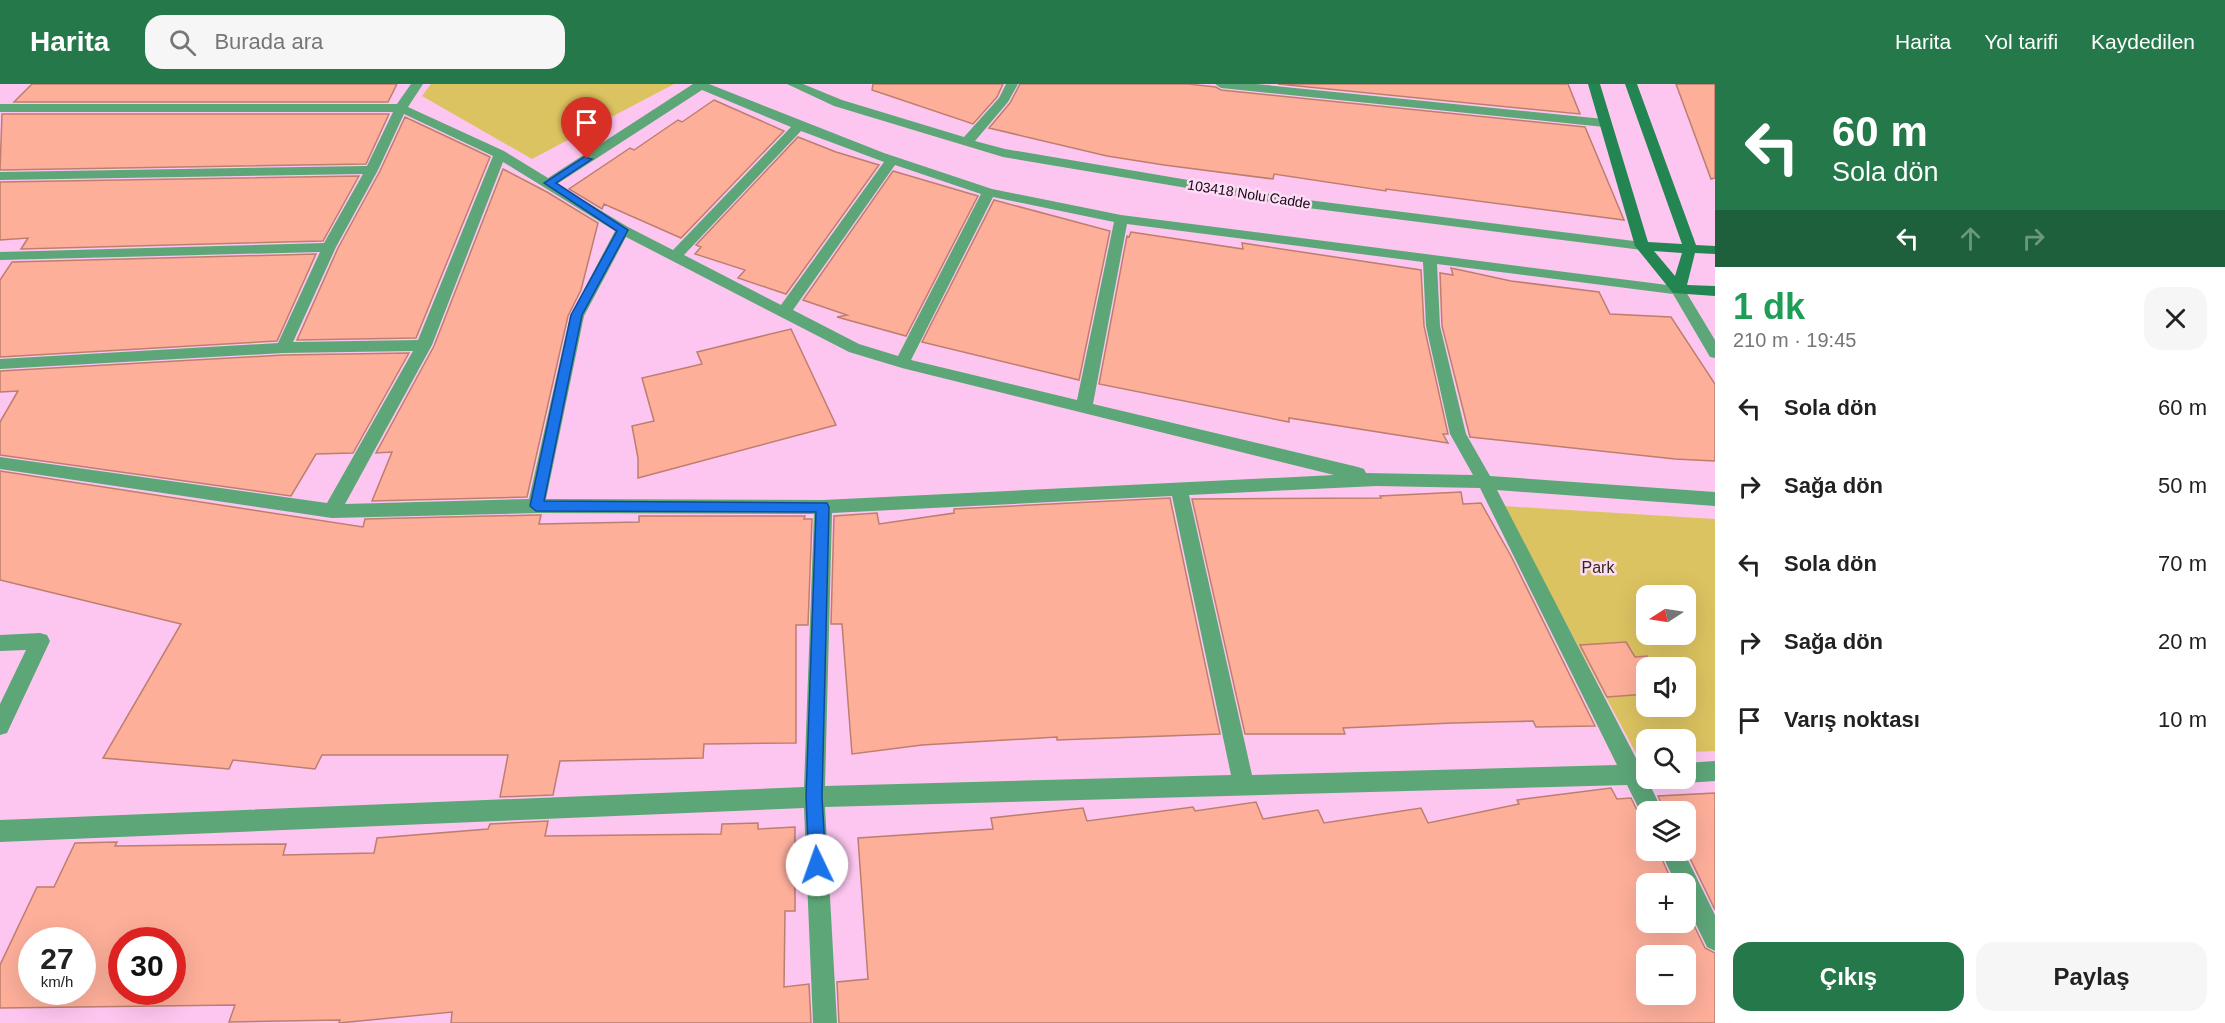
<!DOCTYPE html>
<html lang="tr">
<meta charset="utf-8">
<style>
:root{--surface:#fff;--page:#f6f6f6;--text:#222;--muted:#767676;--accent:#25784a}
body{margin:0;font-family:Arial,sans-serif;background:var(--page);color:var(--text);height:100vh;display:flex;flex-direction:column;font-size:22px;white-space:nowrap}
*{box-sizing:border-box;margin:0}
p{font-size:20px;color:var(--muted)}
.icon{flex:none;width:33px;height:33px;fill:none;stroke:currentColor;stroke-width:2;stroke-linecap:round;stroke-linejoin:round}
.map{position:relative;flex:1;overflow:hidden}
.side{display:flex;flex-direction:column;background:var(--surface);width:510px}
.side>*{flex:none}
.guide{background:#25784a;color:#fff;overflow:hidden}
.needle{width:39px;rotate:258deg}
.tools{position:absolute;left:1636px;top:501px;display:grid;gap:12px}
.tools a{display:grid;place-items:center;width:60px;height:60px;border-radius:12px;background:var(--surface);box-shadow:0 6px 24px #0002;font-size:30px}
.speed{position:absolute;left:18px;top:843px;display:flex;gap:12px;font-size:30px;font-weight:700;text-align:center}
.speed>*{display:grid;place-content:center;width:78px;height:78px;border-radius:50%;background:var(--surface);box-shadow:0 6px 24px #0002;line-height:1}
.speed small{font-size:15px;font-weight:400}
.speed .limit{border:9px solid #d22;background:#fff;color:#111}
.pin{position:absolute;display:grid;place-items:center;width:51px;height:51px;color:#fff;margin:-62px -26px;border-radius:50% 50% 50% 0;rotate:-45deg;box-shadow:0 0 6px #0007}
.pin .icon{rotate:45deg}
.me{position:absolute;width:66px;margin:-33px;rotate:357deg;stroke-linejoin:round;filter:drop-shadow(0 0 4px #0008)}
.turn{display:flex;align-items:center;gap:21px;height:126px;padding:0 18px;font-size:27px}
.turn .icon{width:78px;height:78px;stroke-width:2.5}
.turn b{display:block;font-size:42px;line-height:51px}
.lanes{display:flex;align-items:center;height:57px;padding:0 18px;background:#0003;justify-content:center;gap:30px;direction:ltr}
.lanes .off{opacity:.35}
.round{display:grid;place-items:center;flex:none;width:63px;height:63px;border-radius:18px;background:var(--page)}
.head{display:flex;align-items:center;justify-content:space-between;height:102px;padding:0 18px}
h1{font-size:36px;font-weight:600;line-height:45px;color:#1e9e55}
.action{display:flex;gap:12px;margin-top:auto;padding:12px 18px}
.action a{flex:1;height:69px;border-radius:18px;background:var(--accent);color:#fff;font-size:24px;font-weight:600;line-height:69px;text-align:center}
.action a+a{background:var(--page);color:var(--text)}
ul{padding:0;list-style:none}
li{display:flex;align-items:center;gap:18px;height:78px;padding:0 18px}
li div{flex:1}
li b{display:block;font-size:22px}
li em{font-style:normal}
header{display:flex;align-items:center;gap:36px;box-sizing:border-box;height:84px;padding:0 30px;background:var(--accent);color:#fff}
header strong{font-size:28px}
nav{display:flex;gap:33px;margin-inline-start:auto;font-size:21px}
.search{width:420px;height:54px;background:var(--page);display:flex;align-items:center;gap:15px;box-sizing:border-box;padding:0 21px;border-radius:18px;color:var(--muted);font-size:22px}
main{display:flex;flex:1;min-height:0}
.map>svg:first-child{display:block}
.green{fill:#dcc361;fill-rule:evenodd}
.building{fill:#fdaf9a;stroke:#bd7e6e;stroke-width:1.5;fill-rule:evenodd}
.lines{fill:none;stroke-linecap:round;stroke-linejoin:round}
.street{fill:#5da678;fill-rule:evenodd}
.secondary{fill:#238551;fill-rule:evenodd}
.route{fill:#1a73e8;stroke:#114b97;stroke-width:1.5}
.labels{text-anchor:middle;stroke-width:5;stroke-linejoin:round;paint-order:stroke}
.far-street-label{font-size:14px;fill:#180614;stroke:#fddcf5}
.park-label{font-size:16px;fill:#332d15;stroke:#fddcf5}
</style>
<header>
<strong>Harita</strong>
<div class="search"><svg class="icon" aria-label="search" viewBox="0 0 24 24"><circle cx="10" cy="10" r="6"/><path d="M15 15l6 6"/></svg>Burada ara</div>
<nav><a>Harita</a><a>Yol tarifi</a><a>Kaydedilen</a></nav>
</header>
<main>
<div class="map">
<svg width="1715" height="939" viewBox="0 0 1715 939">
<rect width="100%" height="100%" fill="#fdc6f0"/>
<!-- green -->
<path class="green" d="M431,0h243l-142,75 -110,-63z
M1503,422l212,13v232l-29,1v-12h-39v13h-11zM1647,512h39v38h-39zM1647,584h39v38h-39z"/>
<!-- building -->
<path class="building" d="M32,0h365l-9,18h-374z
M873,0h130l-6,13 -24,27 -101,-34z
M1020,0h168l28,3 5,3 364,37 39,93 -238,-31v2l-112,-17 -1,5 -109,-14 -57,-9 -118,-28 21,-25z
M1278,0h290l12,30z
M1676,0h39v94l-4,1z
M714,16l70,31 -103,107 -77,-34 -2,5 -33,-20 61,-41 4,2 44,-30 4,2z
M2,30h387l-23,50 -366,6z
M405,33l85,40 -74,181 -119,2 41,-92 42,-77z
M798,53l38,15 43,13 -93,129 -48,-16 7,-8 -50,-16 6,-7 -5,-2z
M503,85l44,23 51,31 -17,67 -13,26 -41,181 -155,4 20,-49 -16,1 58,-107z
M893,87l85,25 -72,140 -69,-19 10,-2 -44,-15z
M359,92l-36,65 -302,8 7,-11 -28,2v-58z
M994,116l116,31 -31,149 -157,-38z
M1131,148l112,17 -1,-6 179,27 3,56 24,108h-5l5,9 -159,-25v4l-190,-38 28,-148 2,1z
M316,170l-39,87 -277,16v-77l12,-18z
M1451,184l60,13 88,11 11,22 61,3 44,67v77l-40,-2 -205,-22 -28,-111 -2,-53 13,2z
M791,245l45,96 -198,53v-20l-6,-32 22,-5 -12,-43 60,-14 -5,-12z
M409,269l-56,100 -37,1 -25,42 -291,-41v-33l18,-31 -18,1v-21l283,-16z
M0,387l363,56 2,-8 171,-4h5l-2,9 100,-2v-6h166l-1,3h8l-4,106h-12v118l-92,1 -1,14 -143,3 -7,34 -53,2 8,-42h-186l-7,14 -82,-9 -4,9 -126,-11 78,-134 -181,-44z
M1461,408l2,12 18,-1 30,53 84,170 -59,1 -3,-6 -81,2 -109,5 2,6h-100l-53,-235 189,-1 -1,-2z
M1170,414l50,236 -163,6v-3l-135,8 -70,9 -10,-130h-11l3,-108 43,-3 2,11 75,-11v-4z
M1626,558l9,15 12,-1v38l-40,3 -27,-52z
M1611,704l6,11 14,-1 11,22 5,2v28h11l15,34h-26v38h39v-13l19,39 10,5v70h-876l-2,-41 31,-3 -10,-141 135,-9 -2,-11 92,-10 4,13 106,-14 2,4 61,-9 7,17 55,-9 6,13 97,-15 7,15 91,-19 -2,-4zM1647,872h39v38h-39z
M1715,709v117l-29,-60v-38h-21l-7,-16z
M548,737l-3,15 176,-2 1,-10 36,-1v6l37,-2v84h-10l-1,76 25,-3 2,39h-360l1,-11 -113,11 1,-3 -111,2 6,-17 -235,3v-43l37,-78h17l21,-44 42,-1 -2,4 171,-2 -3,11 91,-2 3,-15 111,-9 2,-5zM32,856h50v52h-50zM122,856h50v52h-50z"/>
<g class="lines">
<!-- street -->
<path class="street" d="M411,0h12l-15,23 96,44 44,27 145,-94h16l175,69 108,36 129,26 562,72 32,53v18l-5,-1 -37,-63 -236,-30 3,62 26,108 24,42 225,16v14l-218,-16 142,274h8v14h9l-7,5 14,29h-16v8l-3,-1 -17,-34 -802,22 12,216h-24l-9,-215 -804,34v-22l804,-33 10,-273 -278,-1 -204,5 -332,-49v-12l327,46 86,-152 -130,2 -283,16v-10l278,-16 42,-91 -320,8v-8l324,-9 39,-69 -363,6v-8l367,-6 26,-54h-393v-8h397zM702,6l89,37 -118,123 -45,-23 -71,-43zM404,30l89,42 -75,184 -125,2 43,-95 42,-77zM801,47l83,31 -103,143 -97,-50zM503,78l112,69 -45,85 -41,183 -184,5 87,-159zM895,81l86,29 -83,162 -39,-12 -66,-34zM993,113l121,25 -37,178 -166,-40zM1127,140l296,38 3,64 24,108 23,41 -107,-2 -2,-4 -6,-2 -265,-63zM626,153l223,115 53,16 432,107 -511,25 -277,-1 38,-183zM1377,402l103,2 137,277 -365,10 -63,-280zM1172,412l59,279 -406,11 7,-273z
M787,0h16l39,16 122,37 35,-39 7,-14h12l-10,18 -33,39 30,8 295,50 342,43 7,4 -7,4 -342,-43 -297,-50 -169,-51z
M1215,0h41l348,35 6,4 -6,4 -383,-39z
M40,549l7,2 3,6 -43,92 -7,2v-31l26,-54 -26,1v-16z
M1715,677v20l-29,2 -7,-3 7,-2v-15z
M1660,766h23l32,65v36l-8,-4 -21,-43v-20h-10z"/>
<!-- secondary -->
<path class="secondary" d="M1588,0h12l48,158 34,2 -57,-160h12l59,161 19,1v8l-20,-1 -8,32 28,1v10l-42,-3 -38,-47zM1654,167l28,2 -7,23z"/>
</g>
<!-- route -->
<path class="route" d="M584,73l8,2 -36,24 72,47 -46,85 -38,186 283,2 2,4 -7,290 4,68 -3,6 -6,2 -6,-2 -2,-6 -3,-68 10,-285 -280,-1 -6,-5 41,-191 46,-84 -73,-48z"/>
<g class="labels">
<!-- far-street labels -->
<g class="far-street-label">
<text transform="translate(1249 110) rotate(9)" y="5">103418 Nolu Cadde</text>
</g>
<!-- park labels -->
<g class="park-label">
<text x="1598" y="489">Park</text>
</g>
</g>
</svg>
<div class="tools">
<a><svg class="needle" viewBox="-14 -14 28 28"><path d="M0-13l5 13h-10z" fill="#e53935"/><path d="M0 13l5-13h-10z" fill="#767676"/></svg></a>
<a><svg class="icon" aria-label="sound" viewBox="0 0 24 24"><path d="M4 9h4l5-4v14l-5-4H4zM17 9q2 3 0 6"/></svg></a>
<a><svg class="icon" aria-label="search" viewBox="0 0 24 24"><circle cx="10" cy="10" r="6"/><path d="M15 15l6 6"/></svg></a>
<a><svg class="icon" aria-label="layers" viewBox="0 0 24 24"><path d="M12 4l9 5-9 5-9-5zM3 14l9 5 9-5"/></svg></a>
<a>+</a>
<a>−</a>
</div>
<div class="speed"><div>27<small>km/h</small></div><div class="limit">30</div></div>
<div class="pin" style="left:587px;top:75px;background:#d93025"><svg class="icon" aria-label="arrive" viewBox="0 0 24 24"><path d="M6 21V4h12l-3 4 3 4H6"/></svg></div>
<svg class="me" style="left:817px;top:781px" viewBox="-20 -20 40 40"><circle r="19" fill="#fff"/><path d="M0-13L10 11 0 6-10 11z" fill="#1a73e8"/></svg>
</div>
<section class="side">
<div class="guide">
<div class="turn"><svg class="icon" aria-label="left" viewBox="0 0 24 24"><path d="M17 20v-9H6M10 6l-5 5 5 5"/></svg><div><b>60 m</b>Sola dön</div></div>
<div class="lanes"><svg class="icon" aria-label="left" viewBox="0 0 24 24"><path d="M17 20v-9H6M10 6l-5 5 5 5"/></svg><svg class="icon off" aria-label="ahead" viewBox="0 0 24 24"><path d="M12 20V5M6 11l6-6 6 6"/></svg><svg class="icon off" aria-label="right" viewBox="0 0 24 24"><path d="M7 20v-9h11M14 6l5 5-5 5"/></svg></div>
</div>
<div class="head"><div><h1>1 dk</h1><p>210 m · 19:45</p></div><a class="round"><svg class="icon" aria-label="close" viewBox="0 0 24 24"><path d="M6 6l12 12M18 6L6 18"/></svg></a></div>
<ul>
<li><svg class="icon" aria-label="left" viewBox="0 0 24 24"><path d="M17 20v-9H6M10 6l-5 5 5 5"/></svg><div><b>Sola dön</b></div><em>60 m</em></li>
<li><svg class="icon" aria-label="right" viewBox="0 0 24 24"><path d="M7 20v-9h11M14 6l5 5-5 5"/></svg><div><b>Sağa dön</b></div><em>50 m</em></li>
<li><svg class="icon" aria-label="left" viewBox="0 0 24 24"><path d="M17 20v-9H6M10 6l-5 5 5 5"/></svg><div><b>Sola dön</b></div><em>70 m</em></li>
<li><svg class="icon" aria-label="right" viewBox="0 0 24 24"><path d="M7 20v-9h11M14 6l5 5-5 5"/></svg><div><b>Sağa dön</b></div><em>20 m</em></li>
<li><svg class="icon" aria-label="arrive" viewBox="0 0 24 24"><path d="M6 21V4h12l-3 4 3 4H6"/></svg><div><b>Varış noktası</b></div><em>10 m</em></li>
</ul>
<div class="action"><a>Çıkış</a><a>Paylaş</a></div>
</section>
</main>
